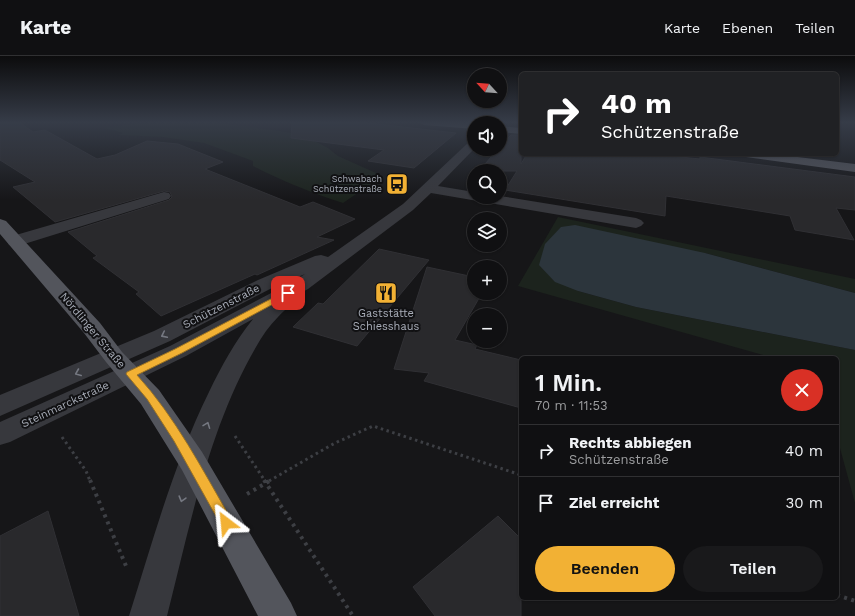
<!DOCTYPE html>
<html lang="de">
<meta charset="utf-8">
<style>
:root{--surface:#101012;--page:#19191b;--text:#f1f3f6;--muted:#9c9d9f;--line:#303032;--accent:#f2b134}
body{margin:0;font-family:"Work Sans",sans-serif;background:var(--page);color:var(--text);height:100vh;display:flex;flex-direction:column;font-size:15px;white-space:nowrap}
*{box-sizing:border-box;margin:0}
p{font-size:13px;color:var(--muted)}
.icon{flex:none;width:22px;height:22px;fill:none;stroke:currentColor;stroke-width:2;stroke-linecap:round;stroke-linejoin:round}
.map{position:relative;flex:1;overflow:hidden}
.drawer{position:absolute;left:519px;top:300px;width:320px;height:244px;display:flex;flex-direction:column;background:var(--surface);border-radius:6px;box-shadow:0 1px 3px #0004,0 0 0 1px var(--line)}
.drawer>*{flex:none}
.top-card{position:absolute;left:519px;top:16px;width:320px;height:84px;border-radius:6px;box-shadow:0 1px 3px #0004,0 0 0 1px var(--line);background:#202124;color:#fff;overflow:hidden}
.needle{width:26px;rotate:296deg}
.controls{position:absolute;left:467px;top:12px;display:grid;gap:8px}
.controls a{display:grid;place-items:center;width:40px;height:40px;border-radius:50%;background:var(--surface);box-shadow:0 1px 3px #0004,0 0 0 1px var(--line);font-size:20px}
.pin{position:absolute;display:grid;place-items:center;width:34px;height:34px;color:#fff;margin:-17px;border-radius:8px;box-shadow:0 2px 6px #0006}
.me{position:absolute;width:44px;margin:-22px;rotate:331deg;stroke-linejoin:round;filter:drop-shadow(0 0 3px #0008)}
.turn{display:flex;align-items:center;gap:14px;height:84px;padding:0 16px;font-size:18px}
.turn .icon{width:52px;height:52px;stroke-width:2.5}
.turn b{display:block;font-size:28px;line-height:34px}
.round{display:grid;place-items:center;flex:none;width:42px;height:42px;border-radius:21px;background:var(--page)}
.summary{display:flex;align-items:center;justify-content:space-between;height:68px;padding:0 16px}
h1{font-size:24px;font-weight:600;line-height:30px}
.action{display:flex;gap:8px;margin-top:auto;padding:8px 16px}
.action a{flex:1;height:46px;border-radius:24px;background:var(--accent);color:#111;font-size:16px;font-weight:600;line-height:46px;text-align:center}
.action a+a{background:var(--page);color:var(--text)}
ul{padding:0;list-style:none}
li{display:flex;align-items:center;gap:12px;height:52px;padding:0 16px;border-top:1px solid var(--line)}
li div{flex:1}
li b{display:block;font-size:15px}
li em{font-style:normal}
header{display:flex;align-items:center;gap:24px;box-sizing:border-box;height:56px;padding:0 20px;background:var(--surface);border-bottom:1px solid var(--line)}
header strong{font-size:19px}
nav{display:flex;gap:22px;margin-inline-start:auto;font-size:14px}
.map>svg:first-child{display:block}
.green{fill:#1c231d}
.water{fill:#2c353c}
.building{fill:#29292c;stroke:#303034}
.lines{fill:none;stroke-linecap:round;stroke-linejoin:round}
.path-far1{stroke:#3d3f44;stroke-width:3;stroke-dasharray:2.5 3.5;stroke-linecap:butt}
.path{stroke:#3d3f44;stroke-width:4;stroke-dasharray:3 4.5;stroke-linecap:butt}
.minor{fill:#37383d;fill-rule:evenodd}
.major{fill:#53555c;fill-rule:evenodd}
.oneway{stroke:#757881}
.route{fill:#f2b134;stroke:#9d7322}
.labels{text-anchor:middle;stroke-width:4;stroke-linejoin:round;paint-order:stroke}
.far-poi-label{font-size:9px;fill:#a8adb8;stroke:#111113;text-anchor:end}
.street-label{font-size:11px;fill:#a8adb8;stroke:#111113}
.poi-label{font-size:11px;fill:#a8adb8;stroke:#111113}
</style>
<header>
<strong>Karte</strong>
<nav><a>Karte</a><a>Ebenen</a><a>Teilen</a></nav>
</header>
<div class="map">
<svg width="855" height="560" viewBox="0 0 855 560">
<rect width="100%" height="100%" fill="#161618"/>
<!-- green -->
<path class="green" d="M151,66h59l63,8 30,5 25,13 10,8 38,17 -2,9 -31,21c-31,-10 -61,-22 -90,-37v-5l-49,-18 -41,-6 -45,-2 6,-2 -20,-5z
M558,161l297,62v14l-150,-40 -127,38 58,16 219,43v153l-18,-66v-79h-63l-256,-72z"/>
<!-- water -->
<path class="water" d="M575,169l130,28 150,40v57l-219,-43 -58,-16 -23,-9 -16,-17 6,-21 16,-17z"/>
<!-- building -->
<path class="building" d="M0,66h19l14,10 12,-2 52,29 18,-4 32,-14 31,3 45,18 -18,7 95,38 13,-5 42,17 -38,18 17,3 -77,35 -2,-1 -94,42 -25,-22 3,-2 -46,-34 4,-2 -29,-24 101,-32 3,-3 -2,-5 -6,-1 -109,31 -42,-35 22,-5 -35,-22z
M292,66h67l97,11 -42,35 -46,-7 16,-11 -93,-12z
M511,79h10v29l6,-10h125l48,5v-2l155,20v33l-19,-2 18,32 -59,-10 -5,-14 -124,-20 -1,20 -160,-26 12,-19h-38l19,-22h2v-2z
M379,193l50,11 -72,86 -64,-19 25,-24 5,1z
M427,211l47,10v16h8l-27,47 22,5 -2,4 46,11v48l-97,-27 5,-8 -35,-4z
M48,455l31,105h-79v-80z
M498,460l23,23v77h-86l-22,-29z"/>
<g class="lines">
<!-- path-far1 -->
<path class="path-far1" d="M235,380l30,45
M62,381l24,34 4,10
M269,425l66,-38 38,-17 148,49"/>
<!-- path -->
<path class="path" d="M90,424l36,86
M264,424l89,136
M247,438l24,-14
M837,539l18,6"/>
<!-- minor -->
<path class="minor" d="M474,84v9l-36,37 36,6v5l26,-1 136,22 5,2 3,3 -3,3 -5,2 -205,-35 -18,17 -105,79 -18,10 2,3c-4,6 -10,10 -14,15 -9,9 -16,19 -22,30 -47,81 -66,178 -89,269h-38c24,-76 45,-153 80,-224 12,-25 26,-51 44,-73l-67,37 -176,86 -10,3v-23l170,-76 124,-65 11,-7 -33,14 -102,53 -170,75v-21l154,-64 104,-51 57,-24 6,-1 7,2 75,-53 67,-63z
M164,136l5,1 2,3 -2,3 -148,46 -6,1 -6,-1 -2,-4 2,-4z"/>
<!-- major -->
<path class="major" d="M419,66l55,1v6l-50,-4z
M500,70l21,2v6l-21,-2z
M740,98h33l82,10v8l-109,-15 -4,-1z
M0,163l6,2 94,102 22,29 37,38 43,62 89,151 6,13h-39l-76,-146 -41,-66 -35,-42 -22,-29 -84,-99z"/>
</g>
<!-- one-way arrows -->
<defs><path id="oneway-chevron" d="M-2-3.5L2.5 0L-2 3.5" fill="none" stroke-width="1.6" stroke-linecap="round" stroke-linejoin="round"/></defs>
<g class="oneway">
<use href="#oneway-chevron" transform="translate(164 279) rotate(154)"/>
<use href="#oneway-chevron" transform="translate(78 317) rotate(157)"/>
<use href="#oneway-chevron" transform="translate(207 369) rotate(-69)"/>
<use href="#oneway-chevron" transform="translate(182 443) rotate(106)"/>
</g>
<!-- sky -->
<linearGradient id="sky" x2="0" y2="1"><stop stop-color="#0c0c0d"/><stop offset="0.46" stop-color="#363c48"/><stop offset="1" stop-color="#363c48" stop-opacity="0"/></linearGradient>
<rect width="855" height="144" fill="url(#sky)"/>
<!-- route -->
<path class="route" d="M288,234l2,1v4l-108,58 -45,22c39,43 65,94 94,144l2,4 -2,4 -5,2 -4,-2 -48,-86 -27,-42 -21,-25 1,-2 48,-23z"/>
<!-- icons -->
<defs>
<g id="bus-square" transform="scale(1.15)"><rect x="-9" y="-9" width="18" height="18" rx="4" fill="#f2b134" stroke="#111113"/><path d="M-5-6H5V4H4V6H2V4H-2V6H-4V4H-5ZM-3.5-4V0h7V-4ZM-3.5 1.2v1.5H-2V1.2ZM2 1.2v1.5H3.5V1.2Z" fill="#111"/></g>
<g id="restaurant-square" transform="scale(1.15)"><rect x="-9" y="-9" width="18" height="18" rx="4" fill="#f2b134" stroke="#111113"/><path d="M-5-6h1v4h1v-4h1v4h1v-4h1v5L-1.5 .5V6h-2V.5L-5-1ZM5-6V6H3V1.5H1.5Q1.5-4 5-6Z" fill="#111"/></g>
</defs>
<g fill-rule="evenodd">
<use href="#bus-square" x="397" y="128"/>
<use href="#restaurant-square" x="386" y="237"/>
</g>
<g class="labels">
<!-- far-poi labels -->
<g class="far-poi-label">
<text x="382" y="126">Schwabach<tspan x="382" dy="10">Schützenstraße</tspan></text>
</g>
<!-- street labels -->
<g class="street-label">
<text transform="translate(221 250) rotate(-27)" y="4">Schützenstraße</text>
<text transform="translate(93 274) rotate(50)" y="4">Nördlinger Straße</text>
<text transform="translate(65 348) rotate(-25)" y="4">Steinmarckstraße</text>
</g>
<!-- poi labels -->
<g class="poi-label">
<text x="386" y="261">Gaststätte<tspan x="386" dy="13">Schiesshaus</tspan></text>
</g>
</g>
</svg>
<div class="controls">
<a><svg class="needle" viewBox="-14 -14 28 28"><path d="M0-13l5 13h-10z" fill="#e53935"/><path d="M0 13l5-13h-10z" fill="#9c9d9f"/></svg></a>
<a><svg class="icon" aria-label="sound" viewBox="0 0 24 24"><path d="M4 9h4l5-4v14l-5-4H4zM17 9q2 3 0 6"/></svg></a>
<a><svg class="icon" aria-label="search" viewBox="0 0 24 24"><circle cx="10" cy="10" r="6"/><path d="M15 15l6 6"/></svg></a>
<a><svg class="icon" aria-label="layers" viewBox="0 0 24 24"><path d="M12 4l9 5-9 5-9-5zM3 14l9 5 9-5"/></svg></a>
<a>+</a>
<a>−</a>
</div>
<div class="pin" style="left:288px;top:237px;background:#d93025"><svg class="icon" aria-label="arrive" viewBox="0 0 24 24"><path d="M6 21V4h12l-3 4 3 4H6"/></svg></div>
<svg class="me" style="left:226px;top:467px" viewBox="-20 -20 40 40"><path d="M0-17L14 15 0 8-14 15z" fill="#f2b134" stroke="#fff" stroke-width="4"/></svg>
<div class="top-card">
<div class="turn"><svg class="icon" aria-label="right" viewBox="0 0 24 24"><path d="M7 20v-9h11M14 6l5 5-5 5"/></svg><div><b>40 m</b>Schützenstraße</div></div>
</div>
<section class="drawer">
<div class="summary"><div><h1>1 Min.</h1><p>70 m · 11:53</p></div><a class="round" style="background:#d93025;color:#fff"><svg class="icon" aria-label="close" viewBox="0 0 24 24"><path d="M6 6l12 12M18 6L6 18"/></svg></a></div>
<ul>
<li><svg class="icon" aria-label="right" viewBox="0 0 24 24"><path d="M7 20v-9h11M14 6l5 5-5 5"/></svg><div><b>Rechts abbiegen</b><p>Schützenstraße</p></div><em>40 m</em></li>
<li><svg class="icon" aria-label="arrive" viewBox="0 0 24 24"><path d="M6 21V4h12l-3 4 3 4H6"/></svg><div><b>Ziel erreicht</b></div><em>30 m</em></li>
</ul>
<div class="action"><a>Beenden</a><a>Teilen</a></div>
</section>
</div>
